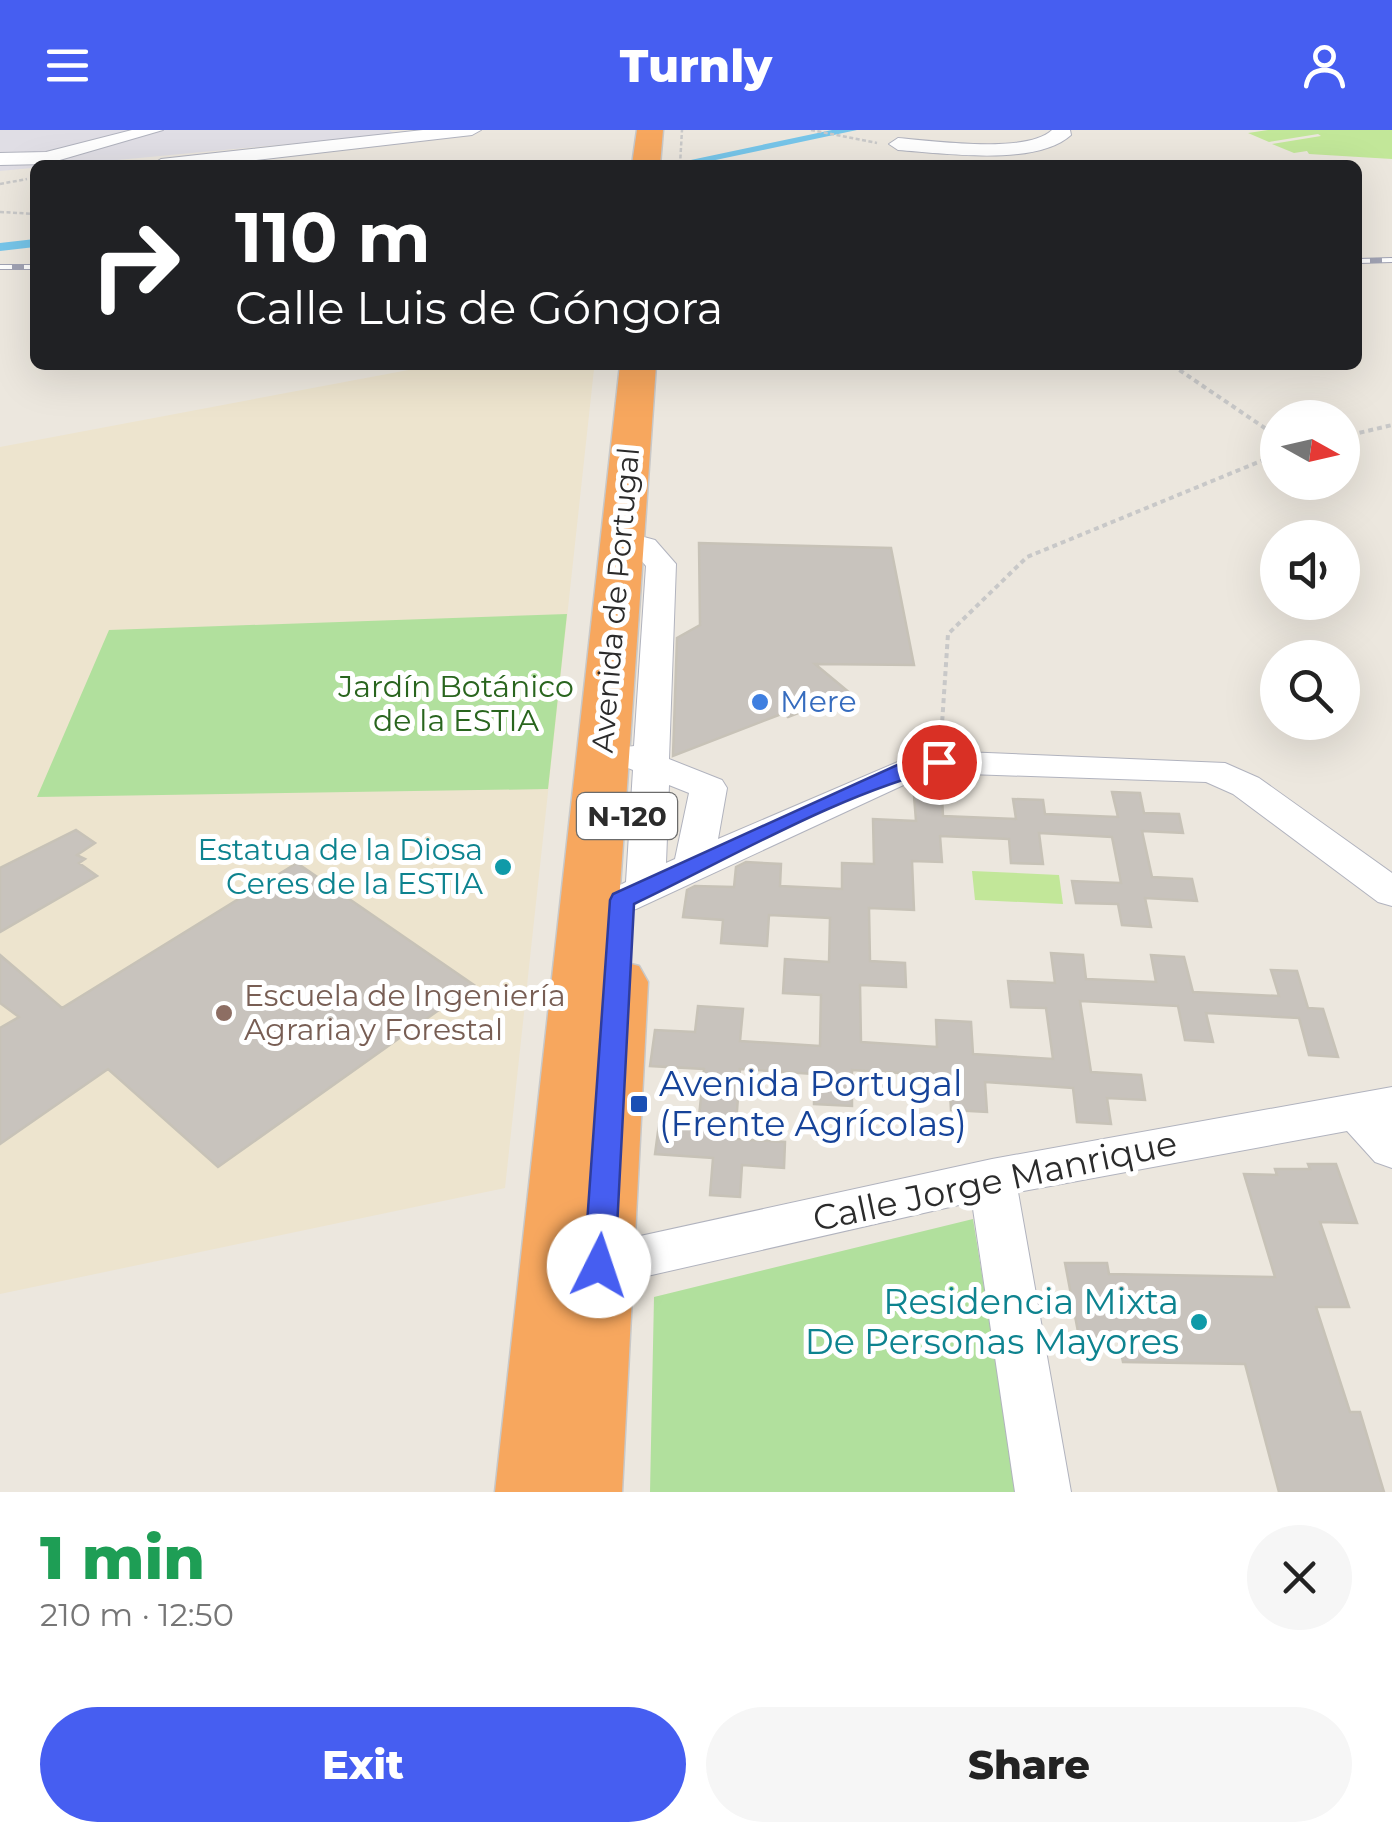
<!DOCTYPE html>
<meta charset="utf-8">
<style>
:root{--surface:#fff;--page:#f6f6f6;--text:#222;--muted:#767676;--accent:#465ef1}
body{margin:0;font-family:Montserrat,sans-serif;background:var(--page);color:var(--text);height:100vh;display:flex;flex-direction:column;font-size:38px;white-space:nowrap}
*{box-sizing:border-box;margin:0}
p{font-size:32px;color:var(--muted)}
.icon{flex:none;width:55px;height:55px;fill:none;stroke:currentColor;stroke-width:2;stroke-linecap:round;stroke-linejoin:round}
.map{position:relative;height:1362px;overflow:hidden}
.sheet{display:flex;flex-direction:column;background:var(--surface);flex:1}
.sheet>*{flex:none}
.hud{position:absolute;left:30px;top:30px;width:1332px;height:210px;border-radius:15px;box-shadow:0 10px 40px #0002;background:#202124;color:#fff;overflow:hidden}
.needle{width:65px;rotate:98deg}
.tools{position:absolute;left:1260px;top:270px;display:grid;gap:20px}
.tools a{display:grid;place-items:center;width:100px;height:100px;border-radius:50%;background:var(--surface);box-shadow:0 10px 40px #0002;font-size:50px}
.pin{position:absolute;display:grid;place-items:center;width:85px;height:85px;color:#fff;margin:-42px;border:5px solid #fff;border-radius:50%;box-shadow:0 2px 10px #0007}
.me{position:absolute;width:110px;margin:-55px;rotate:4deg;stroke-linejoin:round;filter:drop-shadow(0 0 8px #0008)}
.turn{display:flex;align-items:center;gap:35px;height:210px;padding:0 40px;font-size:45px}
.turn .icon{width:130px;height:130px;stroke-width:2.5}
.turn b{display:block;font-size:70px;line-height:85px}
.round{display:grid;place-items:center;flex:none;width:105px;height:105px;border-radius:52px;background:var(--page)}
.summary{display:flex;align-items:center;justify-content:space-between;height:170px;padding:0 40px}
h1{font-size:60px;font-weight:800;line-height:75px;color:#1e9e55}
.action{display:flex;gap:20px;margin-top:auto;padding:20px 40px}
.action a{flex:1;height:115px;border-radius:60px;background:var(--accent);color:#fff;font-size:40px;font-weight:800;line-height:115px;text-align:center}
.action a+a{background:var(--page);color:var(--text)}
header{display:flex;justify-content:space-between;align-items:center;height:130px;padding:0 40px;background:var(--accent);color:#fff;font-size:45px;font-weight:800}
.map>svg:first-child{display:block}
.industrial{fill:#e0dee5}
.education{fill:#ede4ce}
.green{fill:#b1e09d}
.pitch{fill:#c2e799}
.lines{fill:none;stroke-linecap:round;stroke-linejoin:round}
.canal{fill:#76c5e9;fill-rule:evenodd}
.building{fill:#c8c3bd;stroke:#c7c2b7;stroke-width:2.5}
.minor-casing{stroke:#b1b3be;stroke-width:2}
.highway-casing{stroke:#c8c8c8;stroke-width:3}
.path-far1{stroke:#c8c8c8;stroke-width:2.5;stroke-dasharray:4 2.5;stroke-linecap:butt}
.path{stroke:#c8c8c8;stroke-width:4;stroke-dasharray:5 4;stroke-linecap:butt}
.minor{fill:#fff;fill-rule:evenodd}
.highway{fill:#f7a75e;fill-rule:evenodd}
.rail-casing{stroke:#a1a3b4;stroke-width:6}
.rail{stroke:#fff;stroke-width:4;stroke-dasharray:12;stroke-linecap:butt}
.route{fill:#465ef1;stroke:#2e3d9d;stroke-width:2.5}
.shop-dot{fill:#3f7fe0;stroke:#fff;stroke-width:4}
.culture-dot{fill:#0f9aa8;stroke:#fff;stroke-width:4}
.education-dot{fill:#8d6e63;stroke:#fff;stroke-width:4}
.transit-dot{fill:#1a4fb4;stroke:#fff;stroke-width:4}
.labels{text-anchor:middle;stroke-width:10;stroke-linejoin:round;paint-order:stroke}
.shield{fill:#fff;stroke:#6b6b6b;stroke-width:2.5}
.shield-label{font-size:28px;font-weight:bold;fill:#2b2b2b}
.street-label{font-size:30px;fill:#2b2b2b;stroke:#fff}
.park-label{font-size:30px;fill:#29651e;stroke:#fff}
.shop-label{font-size:30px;fill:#366cbe;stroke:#fff;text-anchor:start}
.culture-label{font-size:30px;fill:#0d838f;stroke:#fff;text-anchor:end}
.education-label{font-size:30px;fill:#785e54;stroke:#fff;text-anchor:start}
.near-transit-label{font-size:35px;fill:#164399;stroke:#fff;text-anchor:start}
.near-street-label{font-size:35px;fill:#2b2b2b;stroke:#fff}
.near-culture-label{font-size:35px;fill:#0d838f;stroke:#fff;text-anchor:end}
</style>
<header><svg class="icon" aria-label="menu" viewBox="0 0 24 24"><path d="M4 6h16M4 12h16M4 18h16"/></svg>Turnly<svg class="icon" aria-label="person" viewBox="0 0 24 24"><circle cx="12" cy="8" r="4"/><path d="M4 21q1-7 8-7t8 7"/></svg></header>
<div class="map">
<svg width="1392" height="1362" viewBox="0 0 1392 1362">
<rect width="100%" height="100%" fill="#ece7de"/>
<!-- industrial -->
<path class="industrial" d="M0,0h389l6,4 -395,37z"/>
<!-- education -->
<path class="education" d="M435,235h147l12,4 -89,819 -505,106v-847z"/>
<!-- green -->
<path class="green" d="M567,484l-19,175 -511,8 72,-167z
M973,1089l44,273h-367l4,-195z"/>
<!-- pitch -->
<path class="pitch" d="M1268,0h124v29l-83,-5 -2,-3 -13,2 -22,-9 49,-8 -3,-2 -49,8 -21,-9z
M972,741l87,4 4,29 -88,-4z"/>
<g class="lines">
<!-- canal -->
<path class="canal" d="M832,0h25l-165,35 -6,-4z
M35,109v8l-35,4v-8z"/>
</g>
<!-- building -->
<path class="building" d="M699,413l192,5 23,117 -99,-1 35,29 -62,24 -4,-4 -111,43 4,-118 23,-13z
M1112,662l28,1 4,20 35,1 4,19 -41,-2 10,46 40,2 5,22 -52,-3 6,29 -29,-2 -4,-21 -42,-1 -4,-22 49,2 -9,-46 -73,-4 4,31 -32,-1 -2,-24 -69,-3 2,26 -30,-1 2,49 -45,-2 1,53 35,2 1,24 -46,-2 1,57 76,5 -1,-27 35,2 2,32 80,5 -7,-51 -35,-1 -3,-26 47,2 -4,-30 32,2 3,24 70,3 -5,-27 33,2 9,35 86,4 -8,-26 26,1 11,37 15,1 15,48 -29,-2 -10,-37 -93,-5 7,29 -28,-2 -7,-34 -98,-5 11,71 50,3 4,25 -38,-2 4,26 -34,-2 -4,-34 -88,-6 2,30 -36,-2 -2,-34 -97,-6v36l-38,-2v-30l-74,-5 -5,70 50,3 -1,26 -42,-3 -2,32 -30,-2 3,-37 -58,-4 4,-30 39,2 6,-57 -54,-3 5,-36 40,2 3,-26 45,3 -3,32 80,5 1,-51 -38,-2 2,-34 44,3 1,-44 -61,-3 -2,31 -46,-3 2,-23 -40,-3 4,-27 8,-4 39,1 2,-20 10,-5 35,2 -1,22 62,3v-26l32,1 -1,-45 43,2 -2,-25 28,1 1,19 73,3 -3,-20 30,1 2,14 73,3z
M76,700l19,13 -18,12 8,4 -6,4 18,13 -97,56v-64z
M297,733l177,122 -256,182 -110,-98 -108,75v-116l19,-11 -19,-14v-48l62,53z
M1308,1034h28l21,59 -37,-1 29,85h-33l34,105h10l24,80h-105l-34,-128 -122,-2 -5,-24 -39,-1 -14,-74h42l2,11 166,3 -31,-103 33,1 -2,-6h35z"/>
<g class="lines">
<!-- minor casing -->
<g class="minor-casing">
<path id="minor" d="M132,0h31l-117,34 -46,1v-12l46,-1z
M423,0h58l-9,5 -260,30h-61l10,-6z
M1052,0h18l1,5c-35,32 -128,18 -173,15l-9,-6 9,-6c36,3 129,16 154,-8z
M644,407l11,3 21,24 -7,195 53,21 5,8 -9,51 196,-84 25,-4 286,12 34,15 133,95v33l-14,-4 -145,-108 -27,-12 -267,-9 -16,3 -287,133 -14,4 -14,-4 -6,-9 6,-9 18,-9 7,-112 -15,-6 -5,-8 5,-8 16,-2 12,-180 -17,-20 4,-6zM669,655l20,8 -14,66 -9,4z
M1392,957v81l-17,-6 -28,-31 -329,61 53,300h-56l-43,-290 -373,85 -18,-6 -7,-15 7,-15 18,-6 393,-86z"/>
</g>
<!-- highway casing -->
<g class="highway-casing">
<path id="highway" d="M637,0h26l-3,35h-28z
M620,235h36l-41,595 24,6 9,16 -26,510h-127z"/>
</g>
<!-- path-far1 -->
<path class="path-far1" d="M811,0l66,13
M680,35l2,-35
M0,54l27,-5
M0,82l35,2"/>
<!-- path -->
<path class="path" d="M1172,235l106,72
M1342,307l50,-12
M941,609l7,-105 79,-77 251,-103"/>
<!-- minor -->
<use href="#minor" class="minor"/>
<!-- highway -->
<use href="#highway" class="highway"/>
<!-- rail casing -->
<g class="rail-casing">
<path id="rail" d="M1358,131l34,-1
M0,137h35"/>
</g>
<!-- rail -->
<use href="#rail" class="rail"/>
</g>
<!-- route -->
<path class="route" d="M939,626l8,2 3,4 -3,5c-109,27 -212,89 -313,137l-19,362 -5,9 -11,4 -11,-4 -4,-9 26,-366 3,-6 293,-133z"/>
<!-- markers -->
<circle class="shop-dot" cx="760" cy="572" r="10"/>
<g class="culture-dot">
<circle cx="503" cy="737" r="10"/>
<circle cx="1199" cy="1192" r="10"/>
</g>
<circle class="education-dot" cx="224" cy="883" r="10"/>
<rect class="transit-dot" x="629" y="964" width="20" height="20" rx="5"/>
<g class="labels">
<!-- shield labels -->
<rect class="shield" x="577" y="663" width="100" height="46" rx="8"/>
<g class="shield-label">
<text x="627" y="696">N-120</text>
</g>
<!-- street labels -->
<g class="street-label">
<text transform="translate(616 470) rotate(-85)" y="10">Avenida de Portugal</text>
</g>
<!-- park labels -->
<g class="park-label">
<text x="456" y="567">Jardín Botánico<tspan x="456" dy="34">de la ESTIA</tspan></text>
</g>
<!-- shop labels -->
<g class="shop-label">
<text x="780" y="582">Mere</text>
</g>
<!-- culture labels -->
<g class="culture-label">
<text x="483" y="730">Estatua de la Diosa<tspan x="483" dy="34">Ceres de la ESTIA</tspan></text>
</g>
<!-- education labels -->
<g class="education-label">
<text x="244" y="876">Escuela de Ingeniería<tspan x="244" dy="34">Agraria y Forestal</tspan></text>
</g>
<!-- near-transit labels -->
<g class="near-transit-label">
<text x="659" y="966">Avenida Portugal<tspan x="659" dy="40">(Frente Agrícolas)</tspan></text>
</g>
<!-- near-street labels -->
<g class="near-street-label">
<text transform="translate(995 1051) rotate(-12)" y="12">Calle Jorge Manrique</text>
</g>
<!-- near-culture labels -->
<g class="near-culture-label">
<text x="1179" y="1184">Residencia Mixta<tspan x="1179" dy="40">De Personas Mayores</tspan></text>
</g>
</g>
</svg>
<div class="tools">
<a><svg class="needle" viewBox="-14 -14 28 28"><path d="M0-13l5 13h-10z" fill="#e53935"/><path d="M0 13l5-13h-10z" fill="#767676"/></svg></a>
<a><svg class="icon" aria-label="sound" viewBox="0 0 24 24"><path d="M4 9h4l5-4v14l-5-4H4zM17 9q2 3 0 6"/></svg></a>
<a><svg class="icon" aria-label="search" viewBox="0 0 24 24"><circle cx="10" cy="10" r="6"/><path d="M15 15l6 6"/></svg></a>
</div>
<div class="pin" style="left:939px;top:632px;background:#d93025"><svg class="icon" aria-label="arrive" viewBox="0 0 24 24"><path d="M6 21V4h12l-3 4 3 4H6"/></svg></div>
<svg class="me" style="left:599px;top:1136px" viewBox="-20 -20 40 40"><circle r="19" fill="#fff"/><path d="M0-13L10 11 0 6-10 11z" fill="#465ef1"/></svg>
<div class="hud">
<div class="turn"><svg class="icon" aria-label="right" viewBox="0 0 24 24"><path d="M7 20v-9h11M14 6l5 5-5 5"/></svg><div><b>110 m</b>Calle Luis de Góngora</div></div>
</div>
</div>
<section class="sheet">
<div class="summary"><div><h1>1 min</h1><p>210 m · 12:50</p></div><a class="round"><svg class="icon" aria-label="close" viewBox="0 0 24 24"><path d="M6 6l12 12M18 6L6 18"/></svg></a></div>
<div class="action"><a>Exit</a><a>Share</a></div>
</section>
